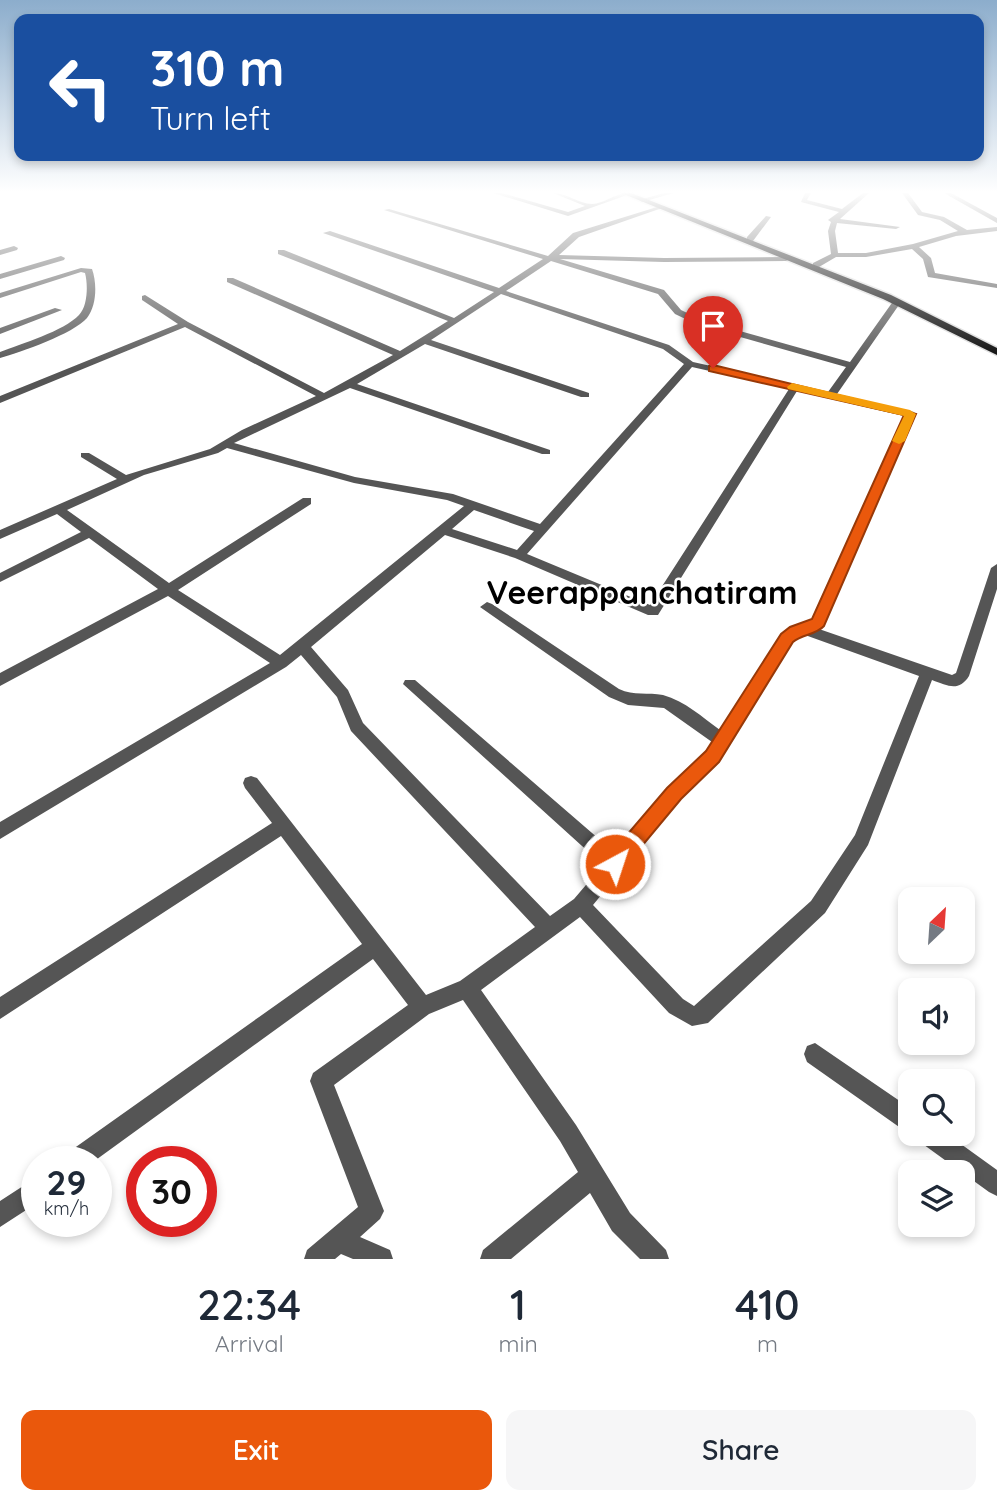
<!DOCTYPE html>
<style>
:root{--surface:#fff;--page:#f6f6f7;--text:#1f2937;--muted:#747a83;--accent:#ea580c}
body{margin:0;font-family:Quicksand,sans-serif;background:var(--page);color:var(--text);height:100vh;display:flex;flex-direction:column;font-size:26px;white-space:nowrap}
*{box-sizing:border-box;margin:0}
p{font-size:23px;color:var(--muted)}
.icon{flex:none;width:38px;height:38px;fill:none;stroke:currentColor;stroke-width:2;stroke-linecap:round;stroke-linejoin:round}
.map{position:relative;height:1259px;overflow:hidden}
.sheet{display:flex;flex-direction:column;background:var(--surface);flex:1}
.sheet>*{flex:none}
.guide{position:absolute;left:14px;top:14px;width:970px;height:147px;border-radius:14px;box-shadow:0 4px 10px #0003;background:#1a4fa0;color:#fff;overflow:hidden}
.needle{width:46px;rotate:25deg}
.fabs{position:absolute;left:898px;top:887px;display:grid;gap:14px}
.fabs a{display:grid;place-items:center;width:77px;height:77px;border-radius:14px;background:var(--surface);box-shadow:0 4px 10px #0003;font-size:35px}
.speed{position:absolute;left:21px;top:1146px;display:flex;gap:14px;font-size:35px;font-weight:700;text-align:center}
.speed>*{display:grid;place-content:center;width:91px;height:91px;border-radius:50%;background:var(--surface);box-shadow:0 4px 10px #0003;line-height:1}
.speed small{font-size:18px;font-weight:400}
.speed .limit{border:10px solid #d22;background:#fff;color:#111}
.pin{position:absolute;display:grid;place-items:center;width:60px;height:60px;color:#fff;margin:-72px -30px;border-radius:50% 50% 50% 0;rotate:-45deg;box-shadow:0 0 7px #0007}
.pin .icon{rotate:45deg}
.me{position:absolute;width:77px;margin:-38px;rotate:40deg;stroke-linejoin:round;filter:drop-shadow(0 0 5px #0008)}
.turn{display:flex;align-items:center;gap:24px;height:147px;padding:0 21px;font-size:32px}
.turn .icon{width:91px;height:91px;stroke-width:2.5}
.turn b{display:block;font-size:49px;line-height:60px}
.eta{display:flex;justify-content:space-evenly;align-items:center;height:119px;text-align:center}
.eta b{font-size:42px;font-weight:600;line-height:49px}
.cta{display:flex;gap:14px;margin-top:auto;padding:14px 21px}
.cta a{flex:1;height:80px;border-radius:14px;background:var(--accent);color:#fff;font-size:28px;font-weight:600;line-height:80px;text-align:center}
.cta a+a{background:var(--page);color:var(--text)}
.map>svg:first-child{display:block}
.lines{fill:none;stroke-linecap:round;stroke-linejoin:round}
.primary-casing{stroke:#dbdbdb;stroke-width:3}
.minor{fill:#555;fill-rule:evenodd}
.primary{fill:#000;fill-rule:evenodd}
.route{fill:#ea580c;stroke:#983908;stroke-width:2}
.slow{fill:#f59e0b}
.labels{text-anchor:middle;stroke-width:5;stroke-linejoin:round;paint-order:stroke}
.district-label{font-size:32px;font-weight:bold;fill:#000;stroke:#fff}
</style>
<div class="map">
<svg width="997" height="1259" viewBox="0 0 997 1259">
<rect width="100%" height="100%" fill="#fff"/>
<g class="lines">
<!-- primary casing -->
<g class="primary-casing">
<path id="primary" d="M621,193h10l260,102 106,53v7l-114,-56z"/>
</g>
<!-- minor -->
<path class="minor" d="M493,193h9l66,19 17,-6 -32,-13c14,0 26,11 39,11 13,0 25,-13 38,-10l-62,22z
M664,193h10l-32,9 -3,-2z
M805,193h6l-4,7 35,9 21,-16h6l-29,26 60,8 -4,2 -59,-6 -2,8 3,22h28l47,-9 45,-13 -18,-11 -22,-5 -16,-22h6l14,19 22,5 23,13 30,-3v4l-41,5 -37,11 12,11 4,15 62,11v4l-69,-11 -5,-18 -11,-10 -46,8h-30l-17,10h-6v-4l18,-9 -3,-23 3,-9 -3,-2 11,-8 -38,-10z
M944,193h7l46,25v5z
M657,207l5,1 -83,29 -20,18 105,3 122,-1 4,2 -4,2 -122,1 -104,-3 104,31 17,20 23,11 146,41 44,-62 7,2 -64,92 77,18 1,2 -90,208 -6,7 133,46 4,-2 35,-105 6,-4v25l-28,87c-10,16 -21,10 -37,4l-64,165 -43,68 -117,110 -16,3 -23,-13 -89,-96 -99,73 95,135 54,88 36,37 3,9h-29l-28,-28 -22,-38 -79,66h-31l3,-9 95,-78 -18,-31 -97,-141 -34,14 -95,71 50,126 -4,8 -20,18 30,13 3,9h-40l-12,-5 -6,5h-31l3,-9 51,-43 -48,-126 3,-8 95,-68 -35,-46 -280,203h-31l4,-8 296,-210 -81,-108 -281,183v-22l272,-174 -27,-35 -2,-5 2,-5 6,-2 6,2 169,217 34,-14 75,-54 -184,-196 -14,-34 -36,-42 -15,12 -286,172v-17l270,-159 -102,-67 -168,90v-13l158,-84 -69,-51 -89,44v-9l81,-41 -24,-18 -57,25v-9l117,-51 -36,-22v-4h8l37,22 84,-26 32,-19 74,-34 -131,-69 -185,76v-7l178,-72 -36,-24v-4l3,-1 43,27 136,71 69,-38 -166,-73v-4h6l167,73 48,-30 -170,-67v-4h6l170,68 40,-26 -171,-59 7,-2 169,57 44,-29 -159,-49 5,-1 159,47 25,-23zM551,261l107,33 17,20 23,11 148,42 -18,25 -135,-30 -24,-17 -163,-54zM501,294l162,55 21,15 -144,160 -87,-30 -98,-17 -121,-34 116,-55 192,66h8v-4l-193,-66 68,-40 156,53h8v-4l-158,-53zM692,367l97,22 -139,216 -123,-51zM797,391l107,25 -92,203 -30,15 -62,96c-18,-13 -35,-29 -57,-35 -15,-3 -29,1 -44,-6l-127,-85 -5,-2 -7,5 129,90 19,8 36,3 48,34 -6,9 -38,38 -54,63 -199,-172h-10l-2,4 200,181 -29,34 -24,17 -187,-193 -15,-33 -37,-43 134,-112 70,23 133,57h10zM227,448l127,35 93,17 17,6 -184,149 -102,-65 133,-86v-6h-8l-134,85 -102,-73 77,-35 74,-22zM474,510l60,21 -17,19 -65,-21zM805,635l114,41 -64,159 -44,66 -117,105 -11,-7 -90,-94 87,-106 38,-38 74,-119z
M766,216l5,1 -18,24h-6v-4z
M14,246l4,2 -1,2 -17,5v-5z
M61,256l4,2 -1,2 -64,19v-5z
M81,268l11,1c5,14 5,36 -5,49 -14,16 -66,34 -87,40v-6c21,-8 64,-21 79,-37 9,-9 9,-31 6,-42l-4,-1 -81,26v-5z
M55,308l7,2 -62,24v-6z
M815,1043l95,65v24l-8,-3 -95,-67 -3,-8 3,-8z
M917,1134h30l50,36v26l-8,-4 -69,-50z
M37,1177v26l-37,24v-26z"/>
<!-- primary -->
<use href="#primary" class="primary"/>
</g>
<!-- sky -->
<linearGradient id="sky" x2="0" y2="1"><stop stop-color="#8cadcc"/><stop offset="0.52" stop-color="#fff"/><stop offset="1" stop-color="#fff" stop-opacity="0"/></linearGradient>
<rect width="997" height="369" fill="url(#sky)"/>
<!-- route -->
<path class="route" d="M713,365l203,49 -92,212c-8,9 -22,8 -31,16l-74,120 -38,37 -59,71 -7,3 -7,-3 -3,-6 3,-7 59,-69 39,-37 75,-117 9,-7 22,-8 92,-204 -195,-44v-5z"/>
<!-- slow -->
<path class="slow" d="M792,383l118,27 6,4 -11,27 -6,3 -7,-3 12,-25 -116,-27 -1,-2z"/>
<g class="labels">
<!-- district labels -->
<g class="district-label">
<text x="642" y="604">Veerappanchatiram</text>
</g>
</g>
</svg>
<div class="fabs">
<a><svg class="needle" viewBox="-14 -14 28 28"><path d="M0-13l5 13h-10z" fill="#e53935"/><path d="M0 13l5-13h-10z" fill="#747a83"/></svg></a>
<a><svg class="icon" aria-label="sound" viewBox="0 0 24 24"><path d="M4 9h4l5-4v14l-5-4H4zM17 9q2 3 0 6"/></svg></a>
<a><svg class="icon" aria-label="search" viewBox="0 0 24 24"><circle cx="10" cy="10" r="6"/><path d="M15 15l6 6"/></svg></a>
<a><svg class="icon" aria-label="layers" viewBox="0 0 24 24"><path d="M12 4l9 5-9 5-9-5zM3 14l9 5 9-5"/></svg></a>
</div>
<div class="speed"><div>29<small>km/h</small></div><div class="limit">30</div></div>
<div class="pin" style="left:713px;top:368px;background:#d93025"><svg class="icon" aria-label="arrive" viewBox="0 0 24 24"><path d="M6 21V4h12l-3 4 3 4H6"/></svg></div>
<svg class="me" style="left:615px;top:864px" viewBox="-20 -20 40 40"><circle r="17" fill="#ea580c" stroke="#fff" stroke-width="3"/><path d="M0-11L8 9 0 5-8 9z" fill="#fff"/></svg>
<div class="guide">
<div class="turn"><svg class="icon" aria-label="left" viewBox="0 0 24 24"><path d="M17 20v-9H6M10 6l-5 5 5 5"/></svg><div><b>310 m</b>Turn left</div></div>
</div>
</div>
<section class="sheet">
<div class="eta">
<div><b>22:34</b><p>Arrival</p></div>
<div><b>1</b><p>min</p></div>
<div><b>410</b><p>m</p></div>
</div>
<div class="cta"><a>Exit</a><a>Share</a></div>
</section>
